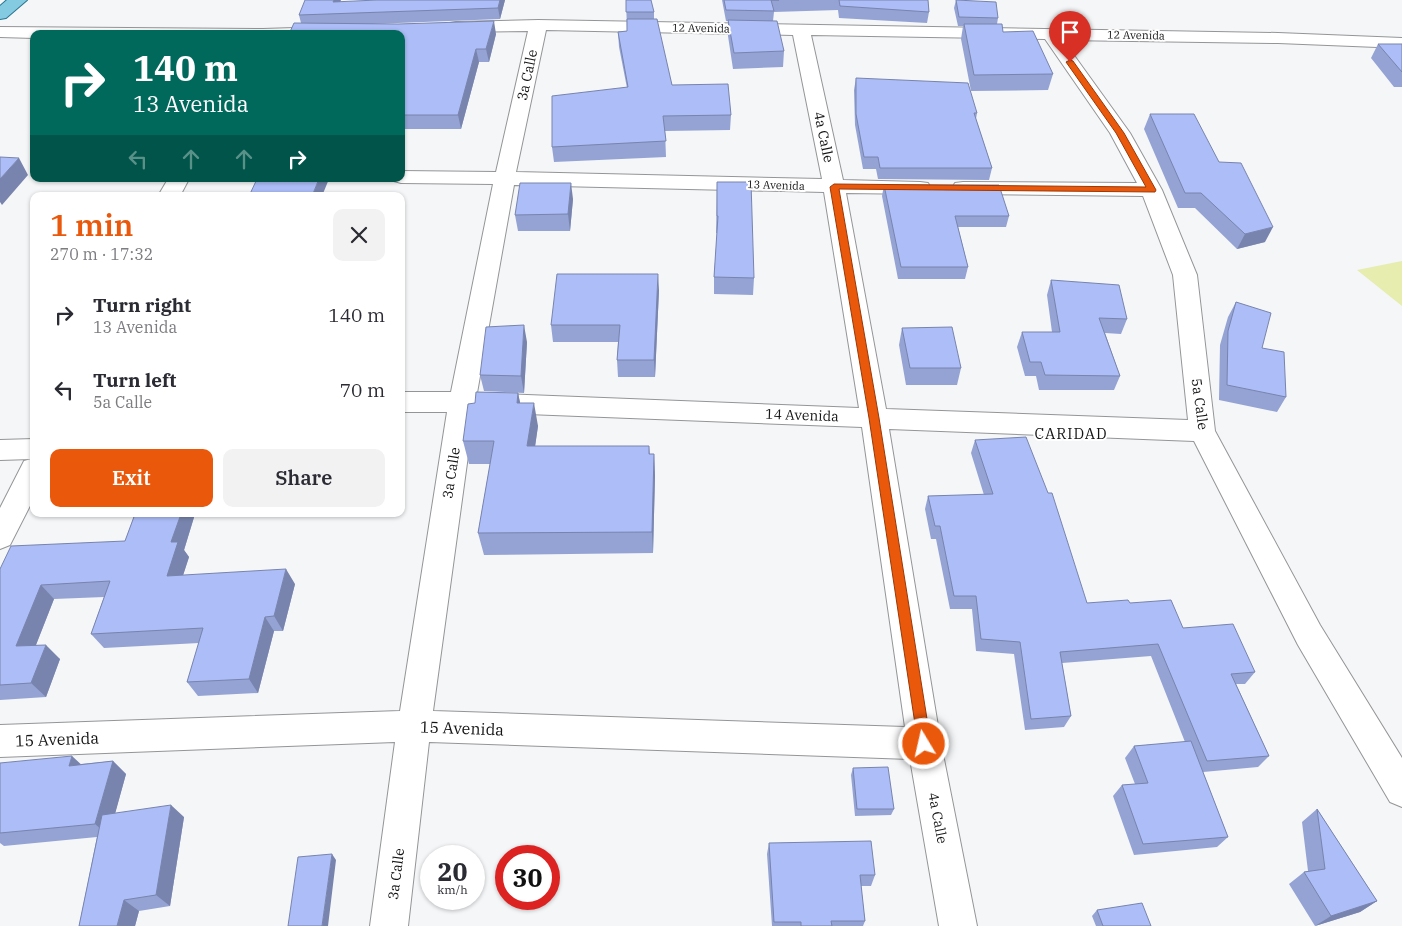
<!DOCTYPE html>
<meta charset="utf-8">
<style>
:root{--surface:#fff;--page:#f2f2f3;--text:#2b2b33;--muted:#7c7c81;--accent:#ea580c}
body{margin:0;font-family:"IBM Plex Serif",serif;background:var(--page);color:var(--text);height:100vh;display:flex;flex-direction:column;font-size:19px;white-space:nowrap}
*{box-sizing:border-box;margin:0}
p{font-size:16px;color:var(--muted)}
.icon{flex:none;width:28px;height:28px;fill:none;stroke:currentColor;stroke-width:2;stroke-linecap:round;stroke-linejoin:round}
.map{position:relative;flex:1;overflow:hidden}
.details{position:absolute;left:30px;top:192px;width:375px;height:325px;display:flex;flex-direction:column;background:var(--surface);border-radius:10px;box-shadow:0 1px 4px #0004}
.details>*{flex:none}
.guide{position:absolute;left:30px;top:30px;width:375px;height:152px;border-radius:10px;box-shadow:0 1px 4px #0004;background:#00695c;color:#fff;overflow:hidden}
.speed{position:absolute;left:420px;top:845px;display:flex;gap:10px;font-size:25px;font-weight:700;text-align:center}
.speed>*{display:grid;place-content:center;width:65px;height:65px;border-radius:50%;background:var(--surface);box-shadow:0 1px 4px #0004;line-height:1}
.speed small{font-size:12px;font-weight:400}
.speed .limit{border:8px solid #d22;background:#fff;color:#111}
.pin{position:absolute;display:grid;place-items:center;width:42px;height:42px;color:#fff;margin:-51px -21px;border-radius:50% 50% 50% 0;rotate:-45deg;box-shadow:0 0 5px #0007}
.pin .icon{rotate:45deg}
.me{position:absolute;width:55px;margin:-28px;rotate:351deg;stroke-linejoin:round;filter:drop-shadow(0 0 4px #0008)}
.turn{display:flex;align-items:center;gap:18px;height:105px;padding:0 20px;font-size:22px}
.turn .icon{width:65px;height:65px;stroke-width:2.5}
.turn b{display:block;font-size:35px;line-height:42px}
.lanes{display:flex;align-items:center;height:48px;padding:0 20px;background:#0003;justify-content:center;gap:25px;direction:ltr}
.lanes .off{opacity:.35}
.round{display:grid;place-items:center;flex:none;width:52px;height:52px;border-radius:10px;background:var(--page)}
.headline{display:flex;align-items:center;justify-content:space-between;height:85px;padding:0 20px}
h1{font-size:30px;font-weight:600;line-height:38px;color:var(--accent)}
.button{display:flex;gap:10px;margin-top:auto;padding:10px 20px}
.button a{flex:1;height:58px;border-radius:10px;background:var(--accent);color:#fff;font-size:20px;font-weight:600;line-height:58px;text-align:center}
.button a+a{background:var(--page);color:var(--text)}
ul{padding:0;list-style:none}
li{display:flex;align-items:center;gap:15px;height:75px;padding:0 20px}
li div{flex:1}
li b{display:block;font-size:19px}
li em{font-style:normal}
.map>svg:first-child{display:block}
.green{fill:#e7edaf}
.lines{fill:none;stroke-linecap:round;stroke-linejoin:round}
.minor-casing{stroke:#949597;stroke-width:2}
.major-casing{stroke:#28758e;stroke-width:2}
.minor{fill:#fff;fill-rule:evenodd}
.major{fill:#84cbe2;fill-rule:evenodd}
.wall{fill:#94a3d4}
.shaded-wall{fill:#7884ad}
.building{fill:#acbdf7;stroke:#7884ad}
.route{fill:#ea580c;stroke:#983908}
.labels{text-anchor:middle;stroke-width:4;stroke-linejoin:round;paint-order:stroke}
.far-street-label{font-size:11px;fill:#151516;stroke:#fff}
.street-label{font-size:14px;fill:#151516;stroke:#fff}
.neighbourhood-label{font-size:15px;letter-spacing:1px;fill:#151516;stroke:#fff}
.near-street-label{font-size:16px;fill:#151516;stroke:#fff}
</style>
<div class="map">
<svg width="1402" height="926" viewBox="0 0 1402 926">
<rect width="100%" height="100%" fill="#f5f6f8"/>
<!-- green -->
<path class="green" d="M1402,261v45l-45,-36z"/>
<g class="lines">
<!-- minor casing -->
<g class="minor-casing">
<path id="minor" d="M538,20l740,13 124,5v10l-124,-5 -215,-3 67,93 32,57 35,85 18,156 105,194 82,133v49l-12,-5 -92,-157 -104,-204 -305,-12 52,315 36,182h-38l-29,-167 -481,-17 -21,184h-38l25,-184 -395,15v-32l400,-14 47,-299h-46v-20h50l42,-208 -92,-1 -7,-2 -2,-2h9v-8l95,1 32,-141 -72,1 -6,-1 -3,-4 3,-4 6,-1zM546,30l247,5 29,144 -306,-7zM811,35l234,4 65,94 27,50 -174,-1 -8,1 -3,5 3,5 8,1 180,2 30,79 15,145 -302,-11 -40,-216 74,1 8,-1 3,-5 -3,-5 -8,-1 -77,-2zM514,185l310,7 35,216 -382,-15zM474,412l388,15 43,300 -472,-16z
M0,27l263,2 63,-2 6,1 3,4 -1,2h-300v4l-34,-1z
M168,179h21l-9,17h-22z
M34,439v59l-24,47 -10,4v-41l24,-47 7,-2 -31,1v-20z"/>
</g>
<!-- major casing -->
<g class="major-casing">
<path id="major" d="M7,0h20l-21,18 -6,1v-13z"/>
</g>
<!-- minor -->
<use href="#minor" class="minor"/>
<!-- major -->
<use href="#major" class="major"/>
</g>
<!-- wall -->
<path class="wall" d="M505,0l-5,19 -128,5 124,10 -7,28h-10l-18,67h-60v-95l-100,-11 -2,-8 41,-13z
M626,0l28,12v7l18,66 59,30 -1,15 -65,1 1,26 -112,5 -2,-15 75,-59 -8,-41 -1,-15 9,-1z
M722,0h206l1,12 -2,11 -88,-5 -1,-8 -64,2 -1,9 11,30 -1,16 -50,2 -5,-33v-15h-2z
M956,0l42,18 -1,6 6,8 50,42 -5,16 -77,1 -10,-52 2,-13h-5l-4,-18z
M1378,44h24v43h-8l-23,-29z
M856,78l121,35 -1,6 16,49 -3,12 -111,-1 -2,-10h-13l-8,-44 -1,-35z
M1150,114l69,48 46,80 -28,7 -42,-41h-17l-34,-79z
M717,182l37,96 -1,17 -39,-1v-17l3,-44h-1z
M884,185l125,31 -3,11h-48l10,40 -3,12h-67l-16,-83z
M573,199l-3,32h-52l-3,-16z
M1051,280l76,39 -6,15 -16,-1 15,43 -6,14h-75l-3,-14h-11l-8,-29 5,-15h30l-5,-37z
M659,290l-4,87h-37l-1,-17 1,-18h-65l-2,-17z
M1236,302l26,46 24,49 -9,15 -58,-12 1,-55 8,-28z
M902,328l59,40 -4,17h-51l-7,-40z
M527,342l-3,51 -40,-2 -4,-16z
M518,393l2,10 18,23 -3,20h114l1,8h4l1,22 -2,77 -169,2 -6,-22 12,-69h-21l-6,-23 12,-38z
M975,440l112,163h43l53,25 72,44 -10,12h-9l33,72 -11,11 -55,5 25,65 -11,10 -83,8 -21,-59 9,-11 13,-1 -10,-26 9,-12 51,-4 -34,-86 -89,7 9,53 -7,11 -39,3 -11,-76 -38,-3 -4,-42h-22l-14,-70h-5l-6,-30 3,-13 56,-1 -13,-42z
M135,514h60l-11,36 5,7 -6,18 112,9 -12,47h-9l-16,62 -60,3 -11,-14 12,-39 -95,5 -13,-14 13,-37 -50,2 -18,46 24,14 -14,38 -46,3v-131l125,-28z
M113,761l13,13 -11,39 69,4 -14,89 -31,5 -4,15h-56l18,-89 -93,9 -4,-3v-80l81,1z
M853,768l41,41 -3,6 -36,1 -4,-41z
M1317,809l60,92 -17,11 -45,14 -26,-42 15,-12 4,-1 -6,-49z
M769,843l106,32 -4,11h-10l4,35 -2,5h-91l-5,-72z
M1097,910l54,16h-55l-4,-10z"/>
<!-- shaded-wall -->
<path class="shaded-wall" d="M334,0h7l-5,13 -3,-11z
M500,0h5l-5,19 -2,-11z
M494,21l2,13 -7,28 -3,-13z
M476,49l3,13 -18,67 -3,-14z
M19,158l9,17 -26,30 -2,-3v-23z
M319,179h10l-7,17h-10z
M571,183l2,16 -3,32 -2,-17z
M1273,227l-8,15 -28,7 8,-15z
M658,274l1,16 -4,87 -1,-17z
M524,325l3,17 -3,51 -3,-17z
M518,393l5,23 -6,-13z
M534,403l4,23 -6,42 -5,-22z
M654,454l1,22 -2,77 -1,-21z
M181,514h14l-11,36 5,7 -11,34 -11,-15 4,-34z
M286,569l9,15 -12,47 -9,-15z
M41,585l13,14 -24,61 -14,-14z
M265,617l9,14 -16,62 -9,-14z
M46,645l14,14 -14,38 -15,-14z
M72,756l13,12 -16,-2z
M113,761l13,13 -17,62 -14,-12z
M171,805l13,12 -14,89 -14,-11z
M332,854l4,6 -8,66h-6z
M124,900l15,11 -4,15h-18z
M1377,901l-17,11 -45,14 16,-10z"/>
<!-- building -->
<path class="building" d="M305,0h29l-1,2 44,-2h123l-2,8 -199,7z
M626,0h25l3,12h-28z
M724,0h55h-8l3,11 -48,-1z
M839,0h89l1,12 -89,-6z
M956,0l40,2 2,16 -39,-1z
M627,19h30l15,66 56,-1 3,31 -68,1 3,25 -114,6v-51l76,-9 -10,-55 9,-1z
M728,20l49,1 7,30 -50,2z
M494,21l-8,28h-10l-18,66h-57v-81h-112l5,-11 104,1z
M964,24h38l1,8 30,-1 20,43 -79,1z
M1378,44h24v28z
M856,78l112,5 9,30h-3l18,55h-112l-2,-11h-14l-8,-43z
M1150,114h44l25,48 22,1 32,64 -28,7 -44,-41h-16z
M0,157l19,1 -19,21z
M257,179h62l-7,17h-63z
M717,182h34l3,96 -40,-1 4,-61h-1z
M520,183h51l-3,31 -53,1z
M884,185h115l10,31h-54l13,51h-67z
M557,274h101l-4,86h-37l3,-35h-69z
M1051,280l68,5 8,34 -28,-1 21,58 -75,-1 -4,-13h-11l-8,-30h38z
M1236,302l35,11 -9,35 22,4 2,45 -59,-12 1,-54z
M524,325l-3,51 -41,-1 6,-48z
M952,327l9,41h-51l-8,-40z
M476,392l42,1 -1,10h17l-7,43h122v8h5l-2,78 -174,1 16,-92h-31l5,-37 7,-1z
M1026,437l22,56h4l35,110 41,-3 2,3 41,-3 12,28 50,-4 22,48 -24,2 38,82 -62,5 -49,-117 -98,8 11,64 -40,3 -11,-77 -39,-3 -5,-43h-22l-14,-70h-5l-7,-30 65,-2 -18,-54z
M135,514h46l-10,28h7l-11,34 119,-7 -12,47 -9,1 -16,62 -62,3 16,-54 -112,6 19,-53 -69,4 -25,61 30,-1 -15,38 -31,2v-116l11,-23 114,-5z
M1191,741l37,96 -85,7 -21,-59 26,-2 -14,-37z
M72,756l-3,10 44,-5 -18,63 -95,9v-70z
M888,767l6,42h-37l-4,-41z
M171,805l-15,90 -32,5 -7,26h-38l23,-111z
M1317,809l60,92 -46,15 -27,-44 21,-3z
M871,841l4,34h-15l5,46h-34l1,5h-31v-4h-27l-5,-79z
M332,854l-10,72h-34l10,-69z
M1142,903l9,23h-48l-6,-16z"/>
<!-- route -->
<path class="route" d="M1070,60l3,1 51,72 32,57 -1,2 -316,-3 40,229 52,326 -2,5 -5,1 -4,-1 -2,-5 -49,-326 -39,-231 4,-3 312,3 -30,-54 -50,-71z"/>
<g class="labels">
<!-- far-street labels -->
<g class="far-street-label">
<text transform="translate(701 28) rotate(1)" y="4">12 Avenida</text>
<text transform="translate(1136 35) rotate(1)" y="4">12 Avenida</text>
<text transform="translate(776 185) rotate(2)" y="4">13 Avenida</text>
</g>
<!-- street labels -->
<g class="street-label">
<text transform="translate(527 75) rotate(-78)" y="5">3a Calle</text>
<text transform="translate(824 137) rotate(78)" y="5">4a Calle</text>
<text transform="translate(1200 404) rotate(82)" y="5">5a Calle</text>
<text transform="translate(802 415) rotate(2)" y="5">14 Avenida</text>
<text transform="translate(451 473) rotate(-81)" y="5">3a Calle</text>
<text transform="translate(938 818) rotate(79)" y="5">4a Calle</text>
<text transform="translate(396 874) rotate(-83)" y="5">3a Calle</text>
</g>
<!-- neighbourhood labels -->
<g class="neighbourhood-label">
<text x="1071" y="439">CARIDAD</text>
</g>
<!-- near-street labels -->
<g class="near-street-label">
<text transform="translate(462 728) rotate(2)" y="6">15 Avenida</text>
<text transform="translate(57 739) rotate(-2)" y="6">15 Avenida</text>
</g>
</g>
</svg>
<div class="speed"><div>20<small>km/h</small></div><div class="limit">30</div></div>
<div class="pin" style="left:1070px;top:62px;background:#d93025"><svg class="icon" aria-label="arrive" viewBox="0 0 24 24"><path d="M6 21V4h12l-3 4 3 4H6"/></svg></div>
<svg class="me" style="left:924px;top:744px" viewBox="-20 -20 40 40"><circle r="17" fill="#ea580c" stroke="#fff" stroke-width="3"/><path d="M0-11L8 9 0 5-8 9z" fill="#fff"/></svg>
<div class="guide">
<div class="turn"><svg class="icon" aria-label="right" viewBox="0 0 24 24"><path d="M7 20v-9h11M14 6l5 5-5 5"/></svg><div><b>140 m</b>13 Avenida</div></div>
<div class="lanes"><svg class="icon off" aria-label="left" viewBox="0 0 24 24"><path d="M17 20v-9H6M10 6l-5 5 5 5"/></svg><svg class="icon off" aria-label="ahead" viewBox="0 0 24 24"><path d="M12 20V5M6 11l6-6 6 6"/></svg><svg class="icon off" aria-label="ahead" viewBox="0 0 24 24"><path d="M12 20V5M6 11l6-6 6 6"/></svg><svg class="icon" aria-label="right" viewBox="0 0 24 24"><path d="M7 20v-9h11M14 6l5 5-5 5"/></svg></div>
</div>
<section class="details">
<div class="headline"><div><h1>1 min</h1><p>270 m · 17:32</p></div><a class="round"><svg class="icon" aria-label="close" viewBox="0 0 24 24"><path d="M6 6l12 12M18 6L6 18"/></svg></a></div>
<ul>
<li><svg class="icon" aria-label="right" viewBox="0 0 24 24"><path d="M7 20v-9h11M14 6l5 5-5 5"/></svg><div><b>Turn right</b><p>13 Avenida</p></div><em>140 m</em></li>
<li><svg class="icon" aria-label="left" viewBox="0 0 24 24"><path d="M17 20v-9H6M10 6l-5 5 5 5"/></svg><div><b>Turn left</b><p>5a Calle</p></div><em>70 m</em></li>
</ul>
<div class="button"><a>Exit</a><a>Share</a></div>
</section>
</div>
